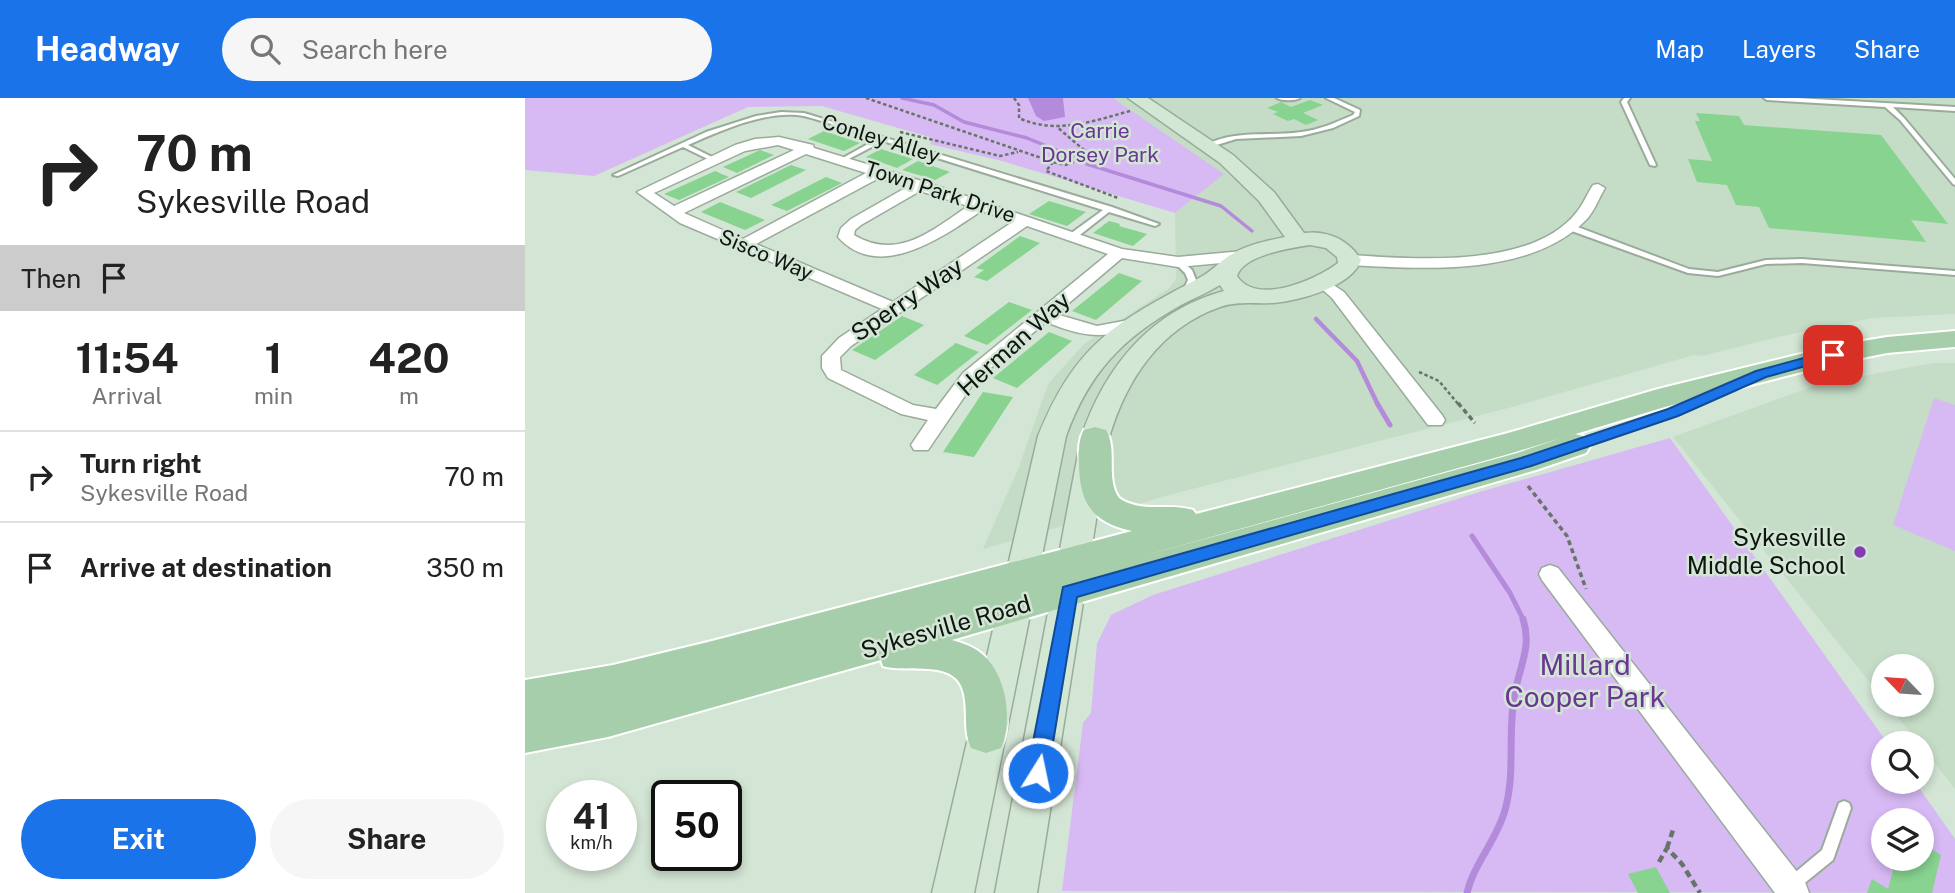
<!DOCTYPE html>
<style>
:root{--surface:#fff;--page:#f6f6f6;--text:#222;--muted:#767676;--line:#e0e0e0;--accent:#1a73e8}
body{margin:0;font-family:"Public Sans",sans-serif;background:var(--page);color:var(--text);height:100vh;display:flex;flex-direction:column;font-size:26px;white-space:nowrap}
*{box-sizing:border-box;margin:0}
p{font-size:23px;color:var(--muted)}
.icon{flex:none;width:38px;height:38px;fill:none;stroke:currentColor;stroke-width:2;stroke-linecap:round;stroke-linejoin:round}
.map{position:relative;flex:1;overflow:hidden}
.panel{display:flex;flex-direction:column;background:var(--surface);width:525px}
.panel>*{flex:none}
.guide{background:#fff;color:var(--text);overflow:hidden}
.needle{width:46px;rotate:295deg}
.fabs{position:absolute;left:1346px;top:556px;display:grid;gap:14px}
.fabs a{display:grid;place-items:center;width:63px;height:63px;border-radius:50%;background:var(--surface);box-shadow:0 4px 10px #0003;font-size:35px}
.speed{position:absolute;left:21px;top:682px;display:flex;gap:14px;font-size:35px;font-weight:700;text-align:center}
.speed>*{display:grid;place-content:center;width:91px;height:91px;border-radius:50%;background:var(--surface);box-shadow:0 4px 10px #0003;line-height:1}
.speed small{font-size:18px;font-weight:400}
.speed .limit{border:4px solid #111;border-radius:10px;background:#fff;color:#111}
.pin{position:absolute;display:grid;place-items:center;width:60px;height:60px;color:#fff;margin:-30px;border-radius:14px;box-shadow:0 4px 10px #0006}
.me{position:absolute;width:77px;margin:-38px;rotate:10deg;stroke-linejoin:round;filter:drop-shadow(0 0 5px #0008)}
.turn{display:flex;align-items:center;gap:24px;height:147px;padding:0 21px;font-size:32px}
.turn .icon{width:91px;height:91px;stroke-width:2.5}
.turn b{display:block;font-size:49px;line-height:60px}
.then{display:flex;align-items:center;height:66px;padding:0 21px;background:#0003;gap:14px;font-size:26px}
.eta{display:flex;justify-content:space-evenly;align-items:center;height:119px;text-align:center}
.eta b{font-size:42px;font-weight:700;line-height:49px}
.primary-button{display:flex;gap:14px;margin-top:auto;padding:14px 21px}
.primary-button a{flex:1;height:80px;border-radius:42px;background:var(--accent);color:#fff;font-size:28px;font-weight:700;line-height:80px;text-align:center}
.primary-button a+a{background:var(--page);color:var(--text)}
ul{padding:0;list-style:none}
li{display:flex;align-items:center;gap:21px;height:91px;padding:0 21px;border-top:2px solid var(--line)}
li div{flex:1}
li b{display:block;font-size:26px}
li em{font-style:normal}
header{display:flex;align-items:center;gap:42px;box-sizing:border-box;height:98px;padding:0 35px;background:var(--accent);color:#fff}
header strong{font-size:33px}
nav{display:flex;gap:38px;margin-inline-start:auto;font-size:24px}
.search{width:490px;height:63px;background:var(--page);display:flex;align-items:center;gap:18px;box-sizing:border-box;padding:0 24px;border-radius:38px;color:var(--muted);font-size:26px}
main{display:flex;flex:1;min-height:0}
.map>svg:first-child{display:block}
.built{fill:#c5ddc6}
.green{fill:#d7b9f4;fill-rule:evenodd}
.water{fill:#b48ada}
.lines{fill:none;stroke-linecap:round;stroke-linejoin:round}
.stream-far3{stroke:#b48ada;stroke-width:3.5}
.stream-far2{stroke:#b48ada;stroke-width:4.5}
.stream-far1{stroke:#b48ada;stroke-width:5}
.stream{stroke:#b48ada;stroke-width:7}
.building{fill:#87d38f}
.lane-casing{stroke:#9aab9b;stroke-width:4}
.street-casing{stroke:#9aab9b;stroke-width:3}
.secondary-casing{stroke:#9aab9b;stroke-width:3}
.primary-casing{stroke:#fff;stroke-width:4}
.path-far2{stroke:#687469;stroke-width:2.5;stroke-dasharray:3.5 2.5;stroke-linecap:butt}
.path-far1{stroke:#687469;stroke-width:3.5;stroke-dasharray:5 3.5;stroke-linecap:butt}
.path{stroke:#687469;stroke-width:4.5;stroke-dasharray:7 4.5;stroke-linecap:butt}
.lane{fill:#fff;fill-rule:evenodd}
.street{fill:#fff;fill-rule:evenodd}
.secondary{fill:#d3e7d5;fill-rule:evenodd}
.primary{fill:#a7ceab;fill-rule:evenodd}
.route{fill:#1a73e8;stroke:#114b97;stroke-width:2}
.poi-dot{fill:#813eb2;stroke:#d3e5d4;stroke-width:2.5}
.labels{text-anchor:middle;stroke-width:5;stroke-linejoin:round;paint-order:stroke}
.far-park-label{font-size:21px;fill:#6a3593;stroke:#d3e5d4}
.far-street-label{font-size:21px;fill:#0e140f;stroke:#d3e5d4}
.street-label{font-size:24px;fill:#0e140f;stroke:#d3e5d4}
.poi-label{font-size:24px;fill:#0e140f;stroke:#d3e5d4;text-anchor:end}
.near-park-label{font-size:28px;fill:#6a3593;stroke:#d3e5d4}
</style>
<header>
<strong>Headway</strong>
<div class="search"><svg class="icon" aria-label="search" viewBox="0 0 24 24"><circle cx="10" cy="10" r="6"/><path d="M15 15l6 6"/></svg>Search here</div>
<nav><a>Map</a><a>Layers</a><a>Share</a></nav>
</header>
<main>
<section class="panel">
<div class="guide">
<div class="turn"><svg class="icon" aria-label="right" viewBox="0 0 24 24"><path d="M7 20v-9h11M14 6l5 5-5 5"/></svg><div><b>70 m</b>Sykesville Road</div></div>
<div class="then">Then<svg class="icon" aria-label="arrive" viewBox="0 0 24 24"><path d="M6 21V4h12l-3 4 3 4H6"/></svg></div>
</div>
<div class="eta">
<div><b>11:54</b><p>Arrival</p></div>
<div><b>1</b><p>min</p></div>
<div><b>420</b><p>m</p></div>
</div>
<ul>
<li><svg class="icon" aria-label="right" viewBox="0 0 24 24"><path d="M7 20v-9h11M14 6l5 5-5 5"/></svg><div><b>Turn right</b><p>Sykesville Road</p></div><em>70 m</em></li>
<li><svg class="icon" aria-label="arrive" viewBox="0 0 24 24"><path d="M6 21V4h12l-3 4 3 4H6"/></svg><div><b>Arrive at destination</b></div><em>350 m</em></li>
</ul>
<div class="primary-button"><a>Exit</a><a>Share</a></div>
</section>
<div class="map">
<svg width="1430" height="795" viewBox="0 0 1430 795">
<rect width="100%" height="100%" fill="#d3e5d4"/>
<!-- built -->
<path class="built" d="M588,0h842v216l-82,4 -91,18 -80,20 -8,-1 -182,52 -343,88 -186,54 36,-82 29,-83 36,-40 84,-55 8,-9 -1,-67 48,-39z
M1409,265h21v426l-33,-42 -1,-3h-2l-31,-39h33v-38h-38v32l-210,-262 146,-53z"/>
<!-- green -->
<path class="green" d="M0,0h588l111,76 -49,39 -173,-52 -72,-17 3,-6 -111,-32 -74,1 -154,69 -69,-6z
M1409,300l21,7v146l-62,-26z
M1145,340l218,306h-5v38h32l40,57v54l-893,-2 21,-168 8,-10 6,-69 14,-29 42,-20 323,-102zM1358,723h38v38h-38z"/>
<!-- water -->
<path class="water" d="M503,0h35l2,19 -21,4 -8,-5z"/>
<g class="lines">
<!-- stream-far3 -->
<path class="stream-far3" d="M377,0l32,7 30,17 63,16 46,19
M562,66l134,42 31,25"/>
<!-- stream-far2 -->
<path class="stream-far2" d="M791,221l41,42 21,44"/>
<!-- stream-far1 -->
<path class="stream-far1" d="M852,305l13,22
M947,438l38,57 14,28"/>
<!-- stream -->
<path class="stream" d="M942,795c7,-30 30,-53 38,-83 11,-38 2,-79 10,-118 5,-26 17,-46 8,-73"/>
</g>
<!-- building -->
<path class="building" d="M785,2l13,5 -20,8 15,7 -12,5 -12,-6 -6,2 -15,-7 5,-2 -11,-4 14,-6 10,5z
M1171,15l43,3 5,9 137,10 67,89 -37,-4 15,22 -157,-14 -10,-21 -23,-2 -9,-20 -30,-3 -9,-23 24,2 -17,-40h5z
M299,33l36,12 -16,8 -36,-12z
M356,51l32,10 -16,9 -31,-11z
M235,52l14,5 -37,18 -14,-6z
M393,63l32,11 -15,8 -33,-10z
M266,67l15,5 -55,28 -15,-6z
M190,73l14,6 -50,23 -15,-6z
M301,79l16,6 -55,28 -16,-6z
M524,103l37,11 -19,14 -38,-12z
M195,104l45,18 -20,10 -44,-18z
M584,123l11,3 -1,2 28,8 -14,12 -40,-13z
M495,138l20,7 -53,38 -13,-4 10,-7 -8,-2z
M594,175l23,8 -46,39 -24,-9z
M484,204l23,8 -45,35 -23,-9z
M377,218l22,9 -49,35 -23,-10z
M524,234l23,9 -55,47 -24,-10z
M431,245l23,9 -42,33 -23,-10z
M458,294l30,5 -39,60 -31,-5z
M1396,745l20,12 -9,38h-65l5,-14 16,10 8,-30h25z
M1131,769l14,26h-32l-10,-19z"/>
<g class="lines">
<!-- lane casing -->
<g class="lane-casing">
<path id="lane" d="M752,0h23c-5,3 -18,3 -23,0z
M801,0h8l26,12 -1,6 -26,12 -32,8 -65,3 -29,9 -3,-2c30,-17 64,-9 97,-14 19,-2 35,-10 52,-17l2,-3z
M1099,0h6l-3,4 29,63 -1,1 -5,-1 -29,-63z
M1239,0h33l158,9v4l-62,-4 11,11 51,61v6l-2,-1 -53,-64 -15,-13 -118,-7z
M256,14l23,1 308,94 47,17 -4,2 -46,-14 -33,26h-6v-4l33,-24 -220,-69 -38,20h-4v-2l36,-20c-24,-7 -49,-17 -73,-23 -36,-7 -84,15 -116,29l28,14v2h-4l-29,-14 -65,29 -5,-1 93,-43 50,-16z
M1044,128h6l114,43 29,3 48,-12 36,-1 153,12v4l-153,-12 -36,1 -48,12 -30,-3 -119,-43z
M650,162h6l11,10 4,10 -7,15h-6l-1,-2 6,-13 -3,-7 -11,-11z
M1319,703l5,2 2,5 -18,52 -37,30 -5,3 -5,-3 -3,-5 3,-5 36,-30 17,-47z"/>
</g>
<!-- street casing -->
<g class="street-casing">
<path id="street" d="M254,39l34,8 1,3 111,34 197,67 56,8 65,-6 8,5 -8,5 -65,6 -56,-9 -66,56 41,12 37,-7 9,5 -3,4c-39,11 -56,9 -94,-6l-71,59 -47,69h-14l-3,-5 17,-25 -27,-6 -73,-36 -6,-10v-12l17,-18 43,-29 -202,-86 -43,-31 98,-47 20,-6zM253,47l16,5 -120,56 -20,-13 91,-42zM281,56l60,19 -123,66 -59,-26zM354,80l28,9 -56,32 -10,9 -3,9c41,46 106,-1 143,-26l33,10 -121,81 -137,-58zM395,93l48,15c-36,25 -71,55 -114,29l1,-5 6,-5zM502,128l81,28 -145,119 -27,36 -23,-4 -72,-35 -1,-13 11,-11z
M1073,86l7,4c-6,10 -11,24 -19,32 -56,57 -163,49 -236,45l-8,-5 8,-5c65,4 181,14 226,-42 7,-8 11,-19 17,-28z
M798,180l21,14 98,123 3,5 -3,5h-14l-96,-127 -17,-15z
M1025,467l8,3 247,314 4,11h-34l-233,-313 -3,-6 3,-6z"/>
</g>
<!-- secondary casing -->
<g class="secondary-casing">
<path id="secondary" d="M603,0h20l85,57 41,37 30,41c24,-3 45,7 57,27 -9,27 -63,41 -88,43 -19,1 -35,-2 -53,4 -60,21 -94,73 -111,131l-72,455h-42l86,-455c23,-70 69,-127 143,-147l-4,-6c-13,8 -26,13 -39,20 -59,33 -92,68 -115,131l-92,457h-42l106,-457c38,-93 77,-113 161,-158 12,-6 19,-15 30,-22 16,-11 38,-15 56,-19l-26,-36 -39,-38zM785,147l16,3 11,9 1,6c-22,17 -82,43 -101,13 6,-21 54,-28 73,-31z"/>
</g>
<!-- primary casing -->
<g class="primary-casing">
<path id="primary" d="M1430,233v16l-68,6 -54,11 -168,43 -96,29 6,-2 11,3 5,8 -5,8 -50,17 -584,170c11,3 22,7 30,14 25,21 31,66 19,94l-15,5 -15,-5c-8,-18 -3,-35 -7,-54 -7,-37 -57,-20 -81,-28l-2,-6 -273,77 -83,16v-73l88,-15 99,-24 420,-110c-39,-8 -53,-28 -53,-68 0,-12 -1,-23 5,-33l11,-3 11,3c12,20 -1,48 13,68 23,16 49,4 74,12l3,4 312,-81 150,-44 175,-43 54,-9zM1036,340l-44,15 -389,107 381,-106z"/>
</g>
<!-- path-far2 -->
<path class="path-far2" d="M341,0l187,64 12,3 21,-7 -2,-8 -27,-23
M489,0l5,7v13c37,17 74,3 111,-7
M375,34l100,24 18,-4
M528,64l-7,9 72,27
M894,274l20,9 20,24"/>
<!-- path-far1 -->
<path class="path-far1" d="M933,305l17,20
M1003,388l39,50 19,53"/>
<!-- path -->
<path class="path" d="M1142,750l6,-18
M1134,764l8,-14 15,16 18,29"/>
<!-- lane -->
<use href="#lane" class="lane"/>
<!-- street -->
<use href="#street" class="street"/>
<!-- secondary -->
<use href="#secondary" class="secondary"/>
<!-- primary -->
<use href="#primary" class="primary"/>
</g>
<!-- route -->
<path class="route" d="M1308,252l5,2v5l-72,20 -88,39 -147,50 -454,131 -29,176 -3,7 -7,3 -8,-3 -3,-7 36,-186 458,-129 147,-49 88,-38z"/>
<!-- markers -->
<circle class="poi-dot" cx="1335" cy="454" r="7"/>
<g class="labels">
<!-- far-park labels -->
<g class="far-park-label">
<text x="575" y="40">Carrie<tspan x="575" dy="24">Dorsey Park</tspan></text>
</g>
<!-- far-street labels -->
<g class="far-street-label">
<text transform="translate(356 41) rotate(17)" y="7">Conley Alley</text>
<text transform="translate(415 94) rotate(18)" y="7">Town Park Drive</text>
<text transform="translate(241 157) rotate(23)" y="7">Sisco Way</text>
</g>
<!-- street labels -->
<g class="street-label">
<text transform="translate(382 202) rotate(-34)" y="8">Sperry Way</text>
<text transform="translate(489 246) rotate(-42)" y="8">Herman Way</text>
<text transform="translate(421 529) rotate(-16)" y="8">Sykesville Road</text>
</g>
<!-- poi labels -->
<g class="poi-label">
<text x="1321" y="448">Sykesville<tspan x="1321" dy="28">Middle School</tspan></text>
</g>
<!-- near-park labels -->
<g class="near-park-label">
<text x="1060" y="577">Millard<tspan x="1060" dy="32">Cooper Park</tspan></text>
</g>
</g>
</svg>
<div class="fabs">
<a><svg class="needle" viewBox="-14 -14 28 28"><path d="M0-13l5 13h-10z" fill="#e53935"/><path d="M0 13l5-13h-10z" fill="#767676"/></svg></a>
<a><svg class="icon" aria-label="search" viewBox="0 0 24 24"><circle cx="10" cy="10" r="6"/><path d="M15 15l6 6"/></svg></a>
<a><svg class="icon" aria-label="layers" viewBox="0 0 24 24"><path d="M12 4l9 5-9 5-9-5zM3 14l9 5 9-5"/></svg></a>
</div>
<div class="speed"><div>41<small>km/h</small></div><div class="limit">50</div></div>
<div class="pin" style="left:1308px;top:257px;background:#d93025"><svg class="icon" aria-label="arrive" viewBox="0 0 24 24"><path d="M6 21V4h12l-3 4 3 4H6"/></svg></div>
<svg class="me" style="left:513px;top:675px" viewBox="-20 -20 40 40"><circle r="17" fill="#1a73e8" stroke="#fff" stroke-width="3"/><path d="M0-11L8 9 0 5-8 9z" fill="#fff"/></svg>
</div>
</main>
